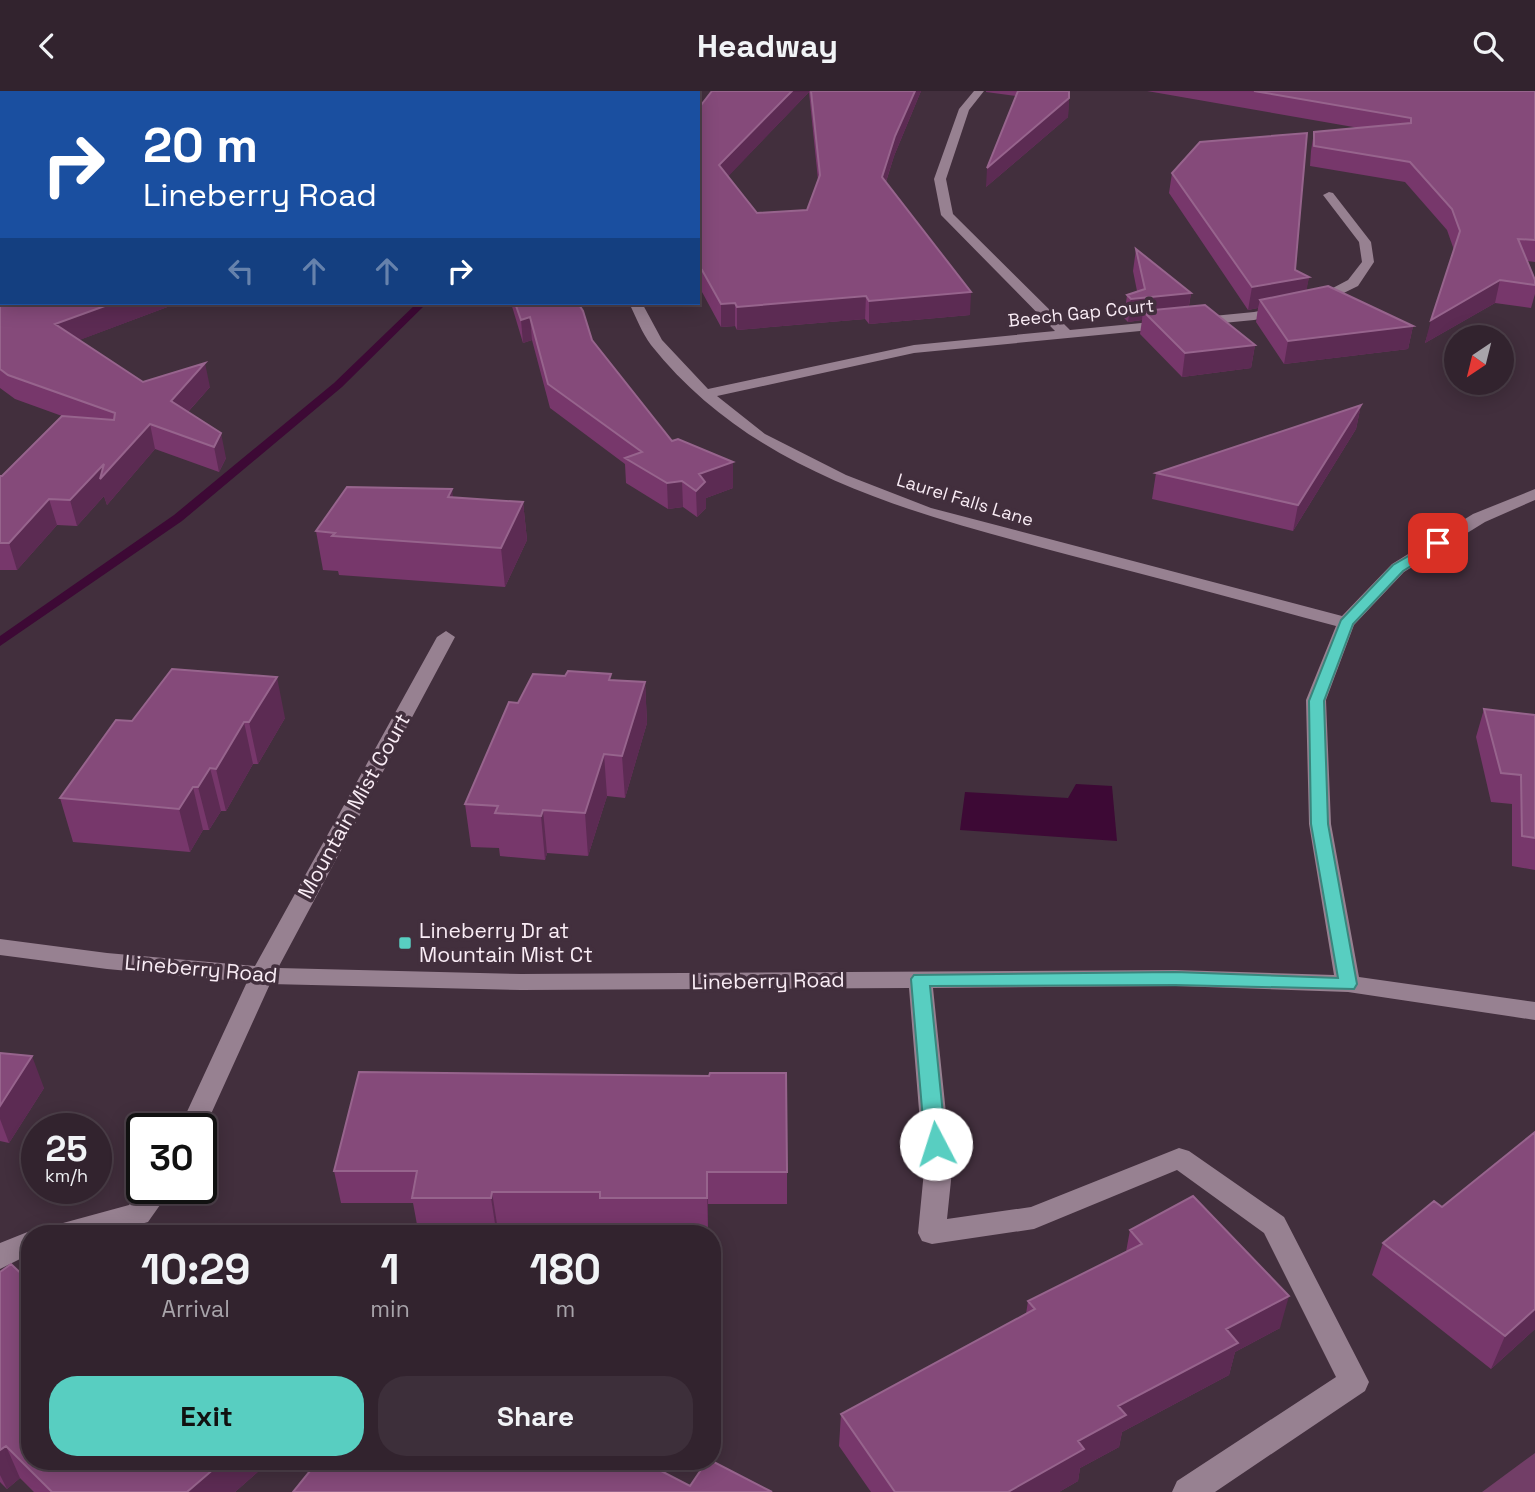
<!DOCTYPE html>
<style>
:root{--surface:#32232e;--page:#3d2f3a;--text:#f1f3f6;--muted:#a8a4aa;--line:#4d404a;--accent:#58cec1}
body{margin:0;font-family:"Space Grotesk",sans-serif;background:var(--page);color:var(--text);height:100vh;display:flex;flex-direction:column;font-size:26px;white-space:nowrap}
*{box-sizing:border-box;margin:0}
p{font-size:23px;color:var(--muted)}
.icon{flex:none;width:38px;height:38px;fill:none;stroke:currentColor;stroke-width:2;stroke-linecap:round;stroke-linejoin:round}
.map{position:relative;flex:1;overflow:hidden}
.side{position:absolute;left:21px;top:1134px;width:700px;height:245px;display:flex;flex-direction:column;background:var(--surface);border-radius:28px;box-shadow:0 4px 18px #0003,0 0 0 2px var(--line)}
.side>*{flex:none}
.banner{position:absolute;left:0px;top:0px;width:700px;height:214px;box-shadow:0 4px 18px #0003,0 0 0 2px var(--line);background:#1a4fa0;color:#fff;overflow:hidden}
.needle{width:46px;rotate:215deg}
.fabs{position:absolute;left:1444px;top:234px;display:grid;gap:14px}
.fabs a{display:grid;place-items:center;width:70px;height:70px;border-radius:50%;background:var(--surface);box-shadow:0 4px 18px #0003,0 0 0 2px var(--line);font-size:35px}
.speed{position:absolute;left:21px;top:1022px;display:flex;gap:14px;font-size:35px;font-weight:700;text-align:center}
.speed>*{display:grid;place-content:center;width:91px;height:91px;border-radius:50%;background:var(--surface);box-shadow:0 4px 18px #0003,0 0 0 2px var(--line);line-height:1}
.speed small{font-size:18px;font-weight:400}
.speed .limit{border:4px solid #111;border-radius:10px;background:#fff;color:#111}
.pin{position:absolute;display:grid;place-items:center;width:60px;height:60px;color:#fff;margin:-30px;border-radius:14px;box-shadow:0 4px 10px #0006}
.me{position:absolute;width:77px;margin:-38px;rotate:355deg;stroke-linejoin:round;filter:drop-shadow(0 0 5px #0008)}
.turn{display:flex;align-items:center;gap:24px;height:147px;padding:0 28px;font-size:32px}
.turn .icon{width:91px;height:91px;stroke-width:2.5}
.turn b{display:block;font-size:49px;line-height:60px}
.lanes{display:flex;align-items:center;height:66px;padding:0 28px;background:#0003;justify-content:center;gap:35px;direction:ltr}
.lanes .off{opacity:.35}
.eta{display:flex;justify-content:space-evenly;align-items:center;height:119px;text-align:center}
.eta b{font-size:42px;font-weight:700;line-height:49px}
.button{display:flex;gap:14px;margin-top:auto;padding:14px 28px}
.button a{flex:1;height:80px;border-radius:28px;background:var(--accent);color:#111;font-size:28px;font-weight:700;line-height:80px;text-align:center}
.button a+a{background:var(--page);color:var(--text)}
header{display:flex;justify-content:space-between;align-items:center;height:91px;padding:0 28px;background:var(--surface);font-size:32px;font-weight:700}
.map>svg:first-child{display:block}
.green{fill:#723e67}
.water{fill:#3d0935}
.lines{fill:none;stroke-linecap:round;stroke-linejoin:round}
.stream{fill:#3d0935;fill-rule:evenodd}
.minor{fill:#978191;fill-rule:evenodd}
.wall{fill:#77376b;fill-rule:evenodd}
.shaded-wall{fill:#5c2b53}
.building{fill:#854a7a;stroke:#97648d;stroke-width:2}
.route{fill:#58cec1;stroke:#39867d;stroke-width:2}
.poi-dot{fill:#58cec1;stroke:#422f3d;stroke-width:2.5}
.labels{text-anchor:middle;stroke-width:7;stroke-linejoin:round;paint-order:stroke}
.far-street-label{font-size:18px;fill:#f9ecf5;stroke:#422f3d}
.street-label{font-size:21px;fill:#f9ecf5;stroke:#422f3d}
.poi-label{font-size:21px;fill:#f9ecf5;stroke:#422f3d;text-anchor:start}
</style>
<header><svg class="icon" aria-label="back" viewBox="0 0 24 24"><path d="M15 5l-7 7 7 7"/></svg>Headway<svg class="icon" aria-label="search" viewBox="0 0 24 24"><circle cx="10" cy="10" r="6"/><path d="M15 15l6 6"/></svg></header>
<div class="map">
<svg width="1535" height="1401" viewBox="0 0 1535 1401">
<rect width="100%" height="100%" fill="#422f3d"/>
<!-- green -->
<path class="green" d="M1535,1362v39h-53z"/>
<!-- water -->
<path class="water" d="M1076,693l36,2 5,55 -157,-11 5,-38 103,6z"/>
<g class="lines">
<!-- stream -->
<path class="stream" d="M456,0h8v2h-8z
M417,212h10l-85,84 -160,134 -182,125v-10l174,-121 160,-132z"/>
<!-- minor -->
<path class="minor" d="M668,0h10l-11,2z
M974,0h10l-15,19 -23,69 7,35 117,116 184,-18 30,-6 7,4 -2,3 -35,7 -340,33 -197,43 48,38 81,41 85,33 411,108 50,-52 81,-50 62,-25v11l-50,22 -81,50 -50,53 -28,75 5,124 28,153 176,25v18l-187,-28 -173,-6 -242,2 19,183 -5,48 84,-12 148,-59 10,3 95,66 85,165 -4,9 -150,101h-43l5,-11 159,-104 -72,-144 -87,-63 -143,59 -102,15 -10,-3 -4,-8 6,-62 -15,-183 -388,2 -251,-6 -69,152v-7h-22l68,-147 -140,-13 -107,-14v-16l107,14 148,13 182,-329 9,-6 9,6 -177,331 243,6 654,-4 159,5 -25,-151 -3,-124 30,-74c-89,-24 -178,-48 -267,-71 -152,-41 -314,-79 -418,-210 -9,-12 -15,-28 -22,-42h13l20,37 46,49 206,-44 141,-14 -114,-116 -7,-36 25,-70z
M1329,101l4,1 38,49 3,20 -16,24 -43,21 -7,-4 2,-3 38,-20 14,-18 -3,-20 -36,-47z
M0,108h2v7h-2z
M142,1097h30l-24,34 -43,12h-57l4,-8 77,-21z
M30,1140l9,3h-9v20l-30,15v-26z"/>
</g>
<!-- wall -->
<path class="wall" d="M0,0h364v2h-362v73h-2z
M712,0h209l-27,65 -8,26 84,133 -101,9 -4,-5 -128,11 -2,-4 -14,1 -19,-35 -4,1zM809,1l9,88 -11,30 -50,3 -29,-37z
M986,0h83l-1,26 -82,70 30,-91 -30,-4z
M1147,0h388v171l-8,-1 8,19v14l-4,14 -36,-5 -70,40 29,-93 -7,-20 -42,-48 -95,-16 1,-15 3,-19 45,-4z
M1172,82l123,97 14,7 -3,13 107,36 -5,23 -124,15 -28,-42 2,-14 -10,2 -79,-117z
M0,130l2,82h176l-99,37 64,42 67,5 -22,25 38,46 -7,14 -64,-23 -48,56 -3,-9 -27,30 -20,-1 -40,45h-17v-94h2l60,-60 -47,-17 -15,-11z
M1136,158l55,44 -2,13 66,39 -4,23 -69,9 -42,-43 2,-14 -14,2 -4,-4 3,-23 10,-4 -4,-20z
M511,212h67l14,37 80,101 61,47 -27,10v10l-9,9 -14,-10 -15,2 -42,-26 -1,-19 -75,-56 -18,-68 -9,3z
M1361,314l-5,24 -63,102 -141,-32 4,-26z
M453,407l70,4 4,38 -22,47 -166,-12 -1,-4 -15,-1 -7,-39z
M612,589l33,2 2,41 -22,75 -18,-2 -19,60 -41,-3 -2,7 -45,-4 -1,-8 -28,-1 -6,-43 53,-101z
M1484,618l51,6v164v-9l-23,-4v-62l-21,-2 -15,-65z
M285,627l-27,46h-5l-27,47h-5l-12,19h-6l-13,22 -117,-10 -13,-44 72,-77z
M0,962l44,35 -35,55 -9,-2z
M359,981l428,100v32h-79v26h-105v-6h-106l-1,6h-78l-5,-27h-72l-7,-32z
M1130,1139l150,98 -45,24 -6,23 -107,57 -3,15 -39,21 -2,13 -19,11h-188l-32,-46 2,-32 185,-100 2,-13 98,-49z
M1383,1152l152,86 -44,40 -119,-94z
M0,1181l30,189 230,9 -25,22h-201l-14,-14 -13,11 -7,-7z"/>
<!-- shaded-wall -->
<path class="shaded-wall" d="M333,0h31v2h-35z
M792,0h17v1l-89,93 -1,-20z
M915,0h6l-27,65 -13,41 1,-20 13,-41z
M1069,7l-1,19 -82,70 1,-19z
M702,179v22l-4,1v-22z
M1309,186l-4,22 -45,1 -2,8 -10,2 4,-23z
M1500,189l-5,23 -70,40 6,-23z
M971,201l-1,23 -101,9v-23z
M1191,202l-4,23 -44,-5 -1,9 -14,2 3,-23z
M866,205l-1,23 -128,11v-23z
M113,212h65l-117,44 -6,-23z
M735,212v23l-14,1v-23z
M530,226l2,23 -9,3 -2,-23z
M1413,235l-5,23 -124,15 4,-23z
M1255,254l-4,23 -69,9 3,-24z
M205,272l5,24 -34,38 -5,-24z
M1361,314l-5,24 -63,102 5,-26z
M150,333l5,25 -48,56 -3,-9 -27,30 -7,-26 34,-36z
M221,342l5,25 -7,14 -5,-25z
M733,371v26l-27,10v10l-9,9 -1,-26 3,-17z
M682,390l1,26 -15,2 -1,-26z
M452,398l5,38 -9,-30z
M49,408l8,26 -40,45 -8,-27z
M523,411l4,38 -22,47 -4,-39z
M277,586l8,41 -27,46 -9,-42z
M645,591l2,41 -22,75 -3,-42z
M244,631l9,42 -27,47 -10,-42z
M604,663l3,42 -19,60 -3,-43z
M210,677l11,43 -12,19 -11,-43z
M193,696l10,43 -13,22 -11,-43z
M543,719l4,43 -2,7 -4,-44z
M32,965l12,32 -35,55 -9,-24v-13z
M707,1081l1,32v26l-1,-32z
M492,1101l5,32 -1,6 -5,-32z
M1289,1205l-9,32 -45,24 -6,23 -107,57 -3,15 -39,21 -2,13 -19,11h-51l70,-51 40,-35 108,-77z
M1535,1218v20l-44,40 14,-33z
M6,1355l14,32 -13,11 -7,-14v-25z
M223,1370h34l3,9 -25,22h-48z"/>
<!-- building -->
<path class="building" d="M0,0h333l-4,2h-327v55h-2z
M712,0h80l-73,74 38,48 50,-3 13,-35 -9,-84h104l-20,45 -13,41 89,115 -102,9 -3,-5 -129,11 -2,-4 -14,1 -19,-34 -4,1v-162z
M1018,0h51v7l-82,70z
M1254,0h281v149l-17,-1 17,41v5l-35,-5 -69,40 29,-89 -8,-22 -42,-47 -96,-16v-14l97,-9v-5z
M1307,42l-12,137 14,7 -57,10 -80,-114 28,-31z
M0,130h2v82h111l-58,21 88,58 62,-19 -34,38 50,32 -7,14 -64,-23 -50,55 4,-15 -34,36 -21,-1 -40,44h-9v-67h2l60,-60 52,4 1,-7 -107,-38 -8,-6z
M1136,158l55,44 -60,6 -4,-4 18,-6z
M1328,195l85,40 -125,15 -28,-41z
M515,212h63l5,8 9,29 80,101 6,-2 55,23 -34,12 6,8 -9,9 -14,-10 -15,2 -42,-25 17,-6 -94,-68 -18,-67 -9,3z
M1205,214l50,40 -70,8 -42,-42z
M1361,314l-63,100 -142,-32z
M347,396l105,2 -4,8 75,5 -22,46 -169,-12 3,-3 -19,-2z
M172,578l105,8 -28,45h-5l-28,47 -6,-1 -12,19h-5l-14,22 -119,-11 56,-78 16,1z
M568,580l43,3 -2,6 36,2 -23,74 -18,-2 -19,59 -42,-3 -2,6 -46,-3 3,-7 -33,-2 44,-102 9,1 15,-29 32,2z
M1484,618l51,6v123l-13,-2 -1,-61 -20,-2z
M0,962l32,3 -32,50z
M359,981l350,4 1,-3h76l1,99h-80v26h-107v-6h-108l-1,6h-79l5,-27h-83z
M1535,1041v177l-30,27 -122,-93 51,-42 8,6z
M1193,1105l96,100 -63,33 12,14 -120,63 8,9 -48,26 6,8 -76,43h-113l-54,-78 194,-105 -7,-8 114,-57 -12,-14z
M11,1173l19,18v179h193l-36,31h-135l-46,-46 -6,4v-178z
M318,1370h274l6,4 3,-4h41l48,25 17,-25h5l60,31h-479z"/>
<!-- route -->
<path class="route" d="M1438,448l5,1v6l-40,25 -50,53 -29,77 4,123 29,160 -3,5 -179,-4 -245,1 16,158 -3,5 -7,2 -8,-2 -3,-5 -14,-165 3,-4 261,-3 163,6 -27,-154 -2,-123 32,-81 52,-55z"/>
<!-- markers -->
<rect class="poi-dot" x="398" y="845" width="14" height="14" rx="3.5"/>
<g class="labels">
<!-- far-street labels -->
<g class="far-street-label">
<text transform="translate(1081 222) rotate(-6)" y="6">Beech Gap Court</text>
<text transform="translate(965 409) rotate(17)" y="6">Laurel Falls Lane</text>
</g>
<!-- street labels -->
<g class="street-label">
<text transform="translate(354 715) rotate(-61)" y="7">Mountain Mist Court</text>
<text transform="translate(201 878) rotate(5)" y="7">Lineberry Road</text>
<text transform="translate(768 890) rotate(-1)" y="7">Lineberry Road</text>
</g>
<!-- poi labels -->
<g class="poi-label">
<text x="419" y="847">Lineberry Dr at<tspan x="419" dy="24">Mountain Mist Ct</tspan></text>
</g>
</g>
</svg>
<div class="fabs">
<a><svg class="needle" viewBox="-14 -14 28 28"><path d="M0-13l5 13h-10z" fill="#e53935"/><path d="M0 13l5-13h-10z" fill="#a8a4aa"/></svg></a>
</div>
<div class="speed"><div>25<small>km/h</small></div><div class="limit">30</div></div>
<div class="pin" style="left:1438px;top:452px;background:#d93025"><svg class="icon" aria-label="arrive" viewBox="0 0 24 24"><path d="M6 21V4h12l-3 4 3 4H6"/></svg></div>
<svg class="me" style="left:936px;top:1053px" viewBox="-20 -20 40 40"><circle r="19" fill="#fff"/><path d="M0-13L10 11 0 6-10 11z" fill="#58cec1"/></svg>
<div class="banner">
<div class="turn"><svg class="icon" aria-label="right" viewBox="0 0 24 24"><path d="M7 20v-9h11M14 6l5 5-5 5"/></svg><div><b>20 m</b>Lineberry Road</div></div>
<div class="lanes"><svg class="icon off" aria-label="left" viewBox="0 0 24 24"><path d="M17 20v-9H6M10 6l-5 5 5 5"/></svg><svg class="icon off" aria-label="ahead" viewBox="0 0 24 24"><path d="M12 20V5M6 11l6-6 6 6"/></svg><svg class="icon off" aria-label="ahead" viewBox="0 0 24 24"><path d="M12 20V5M6 11l6-6 6 6"/></svg><svg class="icon" aria-label="right" viewBox="0 0 24 24"><path d="M7 20v-9h11M14 6l5 5-5 5"/></svg></div>
</div>
<section class="side">
<div class="eta">
<div><b>10:29</b><p>Arrival</p></div>
<div><b>1</b><p>min</p></div>
<div><b>180</b><p>m</p></div>
</div>
<div class="button"><a>Exit</a><a>Share</a></div>
</section>
</div>
